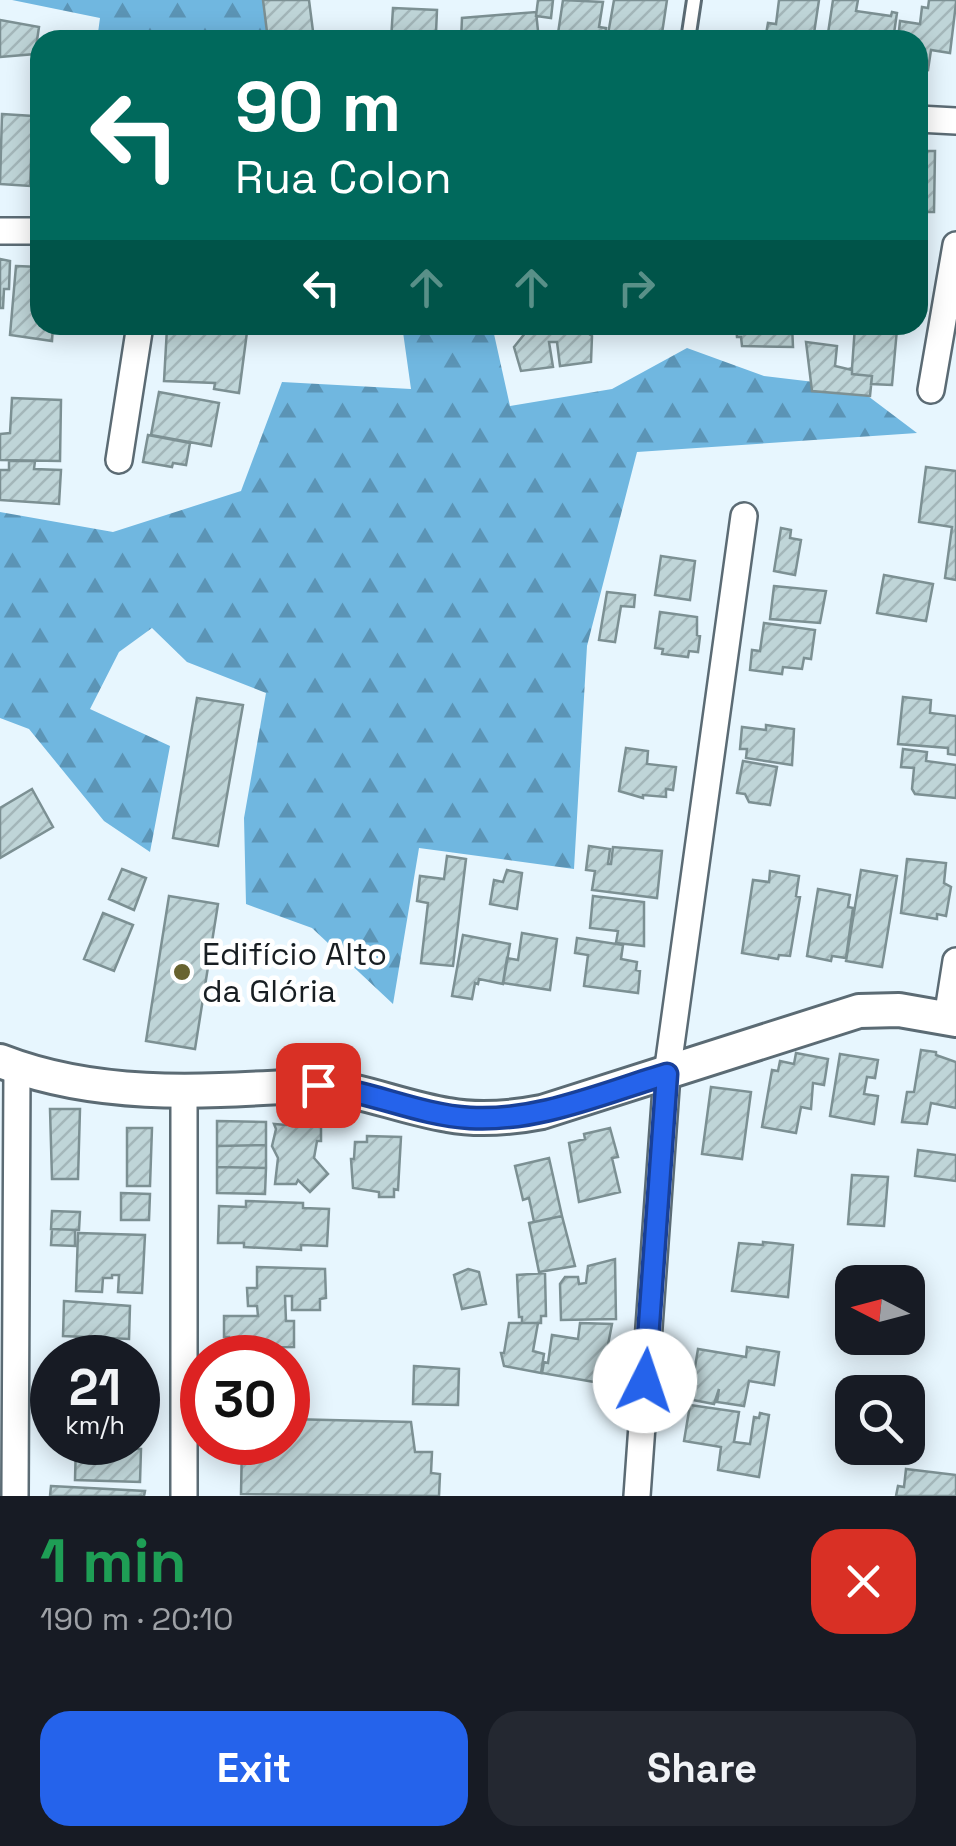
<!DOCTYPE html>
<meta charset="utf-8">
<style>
:root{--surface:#171b24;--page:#242831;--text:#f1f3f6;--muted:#9ea1a6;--accent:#2563eb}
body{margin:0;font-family:"Space Grotesk",sans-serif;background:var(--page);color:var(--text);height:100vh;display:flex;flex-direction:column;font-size:38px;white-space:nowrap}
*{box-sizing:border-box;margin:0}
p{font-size:32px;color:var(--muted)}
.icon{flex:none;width:55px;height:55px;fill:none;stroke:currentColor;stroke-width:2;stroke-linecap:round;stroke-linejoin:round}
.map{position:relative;height:1496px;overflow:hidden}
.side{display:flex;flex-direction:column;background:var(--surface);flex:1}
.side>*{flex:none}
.banner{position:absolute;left:30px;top:30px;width:898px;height:305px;border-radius:30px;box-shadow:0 5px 25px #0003;background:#00695c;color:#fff;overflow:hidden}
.needle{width:65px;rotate:276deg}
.tools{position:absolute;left:835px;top:1265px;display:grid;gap:20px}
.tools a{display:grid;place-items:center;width:90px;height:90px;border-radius:20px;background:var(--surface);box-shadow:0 5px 25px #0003;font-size:50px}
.speed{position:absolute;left:30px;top:1335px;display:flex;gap:20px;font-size:50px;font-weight:700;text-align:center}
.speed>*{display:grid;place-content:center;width:130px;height:130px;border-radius:50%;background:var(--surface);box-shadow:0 5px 25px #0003;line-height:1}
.speed small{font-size:25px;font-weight:400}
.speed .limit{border:15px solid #d22;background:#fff;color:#111}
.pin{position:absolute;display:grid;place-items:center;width:85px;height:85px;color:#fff;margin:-42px;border-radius:20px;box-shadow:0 5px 15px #0006}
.me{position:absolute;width:110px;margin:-55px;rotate:4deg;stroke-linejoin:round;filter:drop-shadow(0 0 8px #0008)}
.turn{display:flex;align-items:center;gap:35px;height:210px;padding:0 40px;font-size:45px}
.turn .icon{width:130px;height:130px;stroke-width:2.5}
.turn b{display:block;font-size:70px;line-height:85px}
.lanes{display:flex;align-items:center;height:95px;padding:0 40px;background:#0003;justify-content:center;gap:50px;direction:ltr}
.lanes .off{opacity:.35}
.round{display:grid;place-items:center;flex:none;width:105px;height:105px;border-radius:30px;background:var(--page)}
.headline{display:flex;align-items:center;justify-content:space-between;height:170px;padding:0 40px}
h1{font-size:60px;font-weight:700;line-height:75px;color:#1e9e55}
.action{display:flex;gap:20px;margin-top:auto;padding:20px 40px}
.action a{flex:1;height:115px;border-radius:30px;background:var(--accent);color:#fff;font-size:40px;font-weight:700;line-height:115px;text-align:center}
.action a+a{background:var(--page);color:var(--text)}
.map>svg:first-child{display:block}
.forest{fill:url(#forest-firs)}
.building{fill:url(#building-hatch);stroke:#7c9093;stroke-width:2.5}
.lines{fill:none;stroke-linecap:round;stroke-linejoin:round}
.service-casing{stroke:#5b6b74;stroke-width:18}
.minor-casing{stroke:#5b6b74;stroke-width:30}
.tertiary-casing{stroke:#5b6b74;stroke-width:38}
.service{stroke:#fff;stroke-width:12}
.minor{stroke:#fff;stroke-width:25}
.tertiary{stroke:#fff;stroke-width:32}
.route-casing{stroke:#184099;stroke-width:25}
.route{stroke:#2563eb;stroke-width:18}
.poi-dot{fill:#68632f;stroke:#fff;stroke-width:4}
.labels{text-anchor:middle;stroke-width:9;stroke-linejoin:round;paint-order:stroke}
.poi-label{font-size:32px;fill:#181e22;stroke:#fff;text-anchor:start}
</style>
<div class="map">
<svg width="956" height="1496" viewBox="0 0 956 1496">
<defs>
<pattern id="forest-firs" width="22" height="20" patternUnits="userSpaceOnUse" patternTransform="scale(2.5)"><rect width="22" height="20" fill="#70b7e0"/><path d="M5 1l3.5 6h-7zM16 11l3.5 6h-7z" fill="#5b94b5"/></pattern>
<pattern id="building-hatch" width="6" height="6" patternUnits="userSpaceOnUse" patternTransform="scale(2.5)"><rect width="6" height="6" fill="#bfd5d8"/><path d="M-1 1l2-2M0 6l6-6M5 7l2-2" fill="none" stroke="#a3b6b9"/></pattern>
</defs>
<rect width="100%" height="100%" fill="#e7f6fe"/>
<!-- forest -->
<path class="forest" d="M12,0h265l-1,40h-179l3,-22z
M402,325h90l18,81 102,-17 75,-41 77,28 92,11 61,46 -280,19 -50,194 -13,223 -155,-21 -26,156 -81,-76 -66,-24 -2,-86 22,-125 -79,-31 -35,-34 -33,24 -29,57 80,37 -20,106 -46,-31 -75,-92 -29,-11v-206l113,20 128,-41 41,-109 129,7z"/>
<!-- building -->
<path class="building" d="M263,0h46l5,39 -46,1z
M538,0h15l-2,18 -15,-2z
M563,0l40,2 -4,25 7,1 -2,12h-47z
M614,0h53l-6,40h-54z
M779,0h40l-6,40h-48l3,-17 8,1z
M833,0h25l-2,11 35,5 1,-4 5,1 -4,27h-66z
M929,0h27v3l-6,50 -19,-3 -3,20 -10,-2v-28h-20l2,-19 20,3 2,-17 6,1z
M393,8l44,2 -1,23h-6l-1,6 -38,1z
M536,12l3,28h-78l1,-22z
M0,20l39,7 -4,27 -35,3z
M2,114l31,2 -3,70 -30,-2z
M918,151h17l-1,61h-16z
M0,259l10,2 -1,28h-5l-1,19h-3z
M16,266l24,1v58h13l-1,16 -42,-6z
M167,325h39v5l-39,-2z
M545,325h32l15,11 -1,26 -31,4 -3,-24h-8l4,25 -32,4 -7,-24 12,-15v-4z
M610,325h28l1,2 -28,4z
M736,325h56l1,22 -51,-1 -1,-9h-4z
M855,326l42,3 -5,56 -21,-1 1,-8 -20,-2v-4l-3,-1 3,-1z
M167,328l80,4 -8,61 -25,-4 1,-6 -51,-2z
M806,342l31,4 -2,20 17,4v4l20,2 -2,20 -58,-5z
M159,392l60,11 -8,43 -60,-11z
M12,398l49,2 -1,61 -60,-1v-26l10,-1z
M148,435l42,8 -4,22 -13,-2 -1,4 -29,-5z
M9,461h26l-1,8 27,1 -2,34 -59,-4v-30h9z
M926,467l30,4v109l-11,-2 7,-51 -33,-5z
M781,528l10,2 -1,8 11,2 -6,35 -21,-4z
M661,556l34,5 -5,39 -35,-5z
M884,575l49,9 -7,37 -49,-8z
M774,586l52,5 -6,32 -50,-4z
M607,592l28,3 -1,12 -13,-1 -6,36 -16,-2z
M660,612l37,5v18l3,1 -2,16 -9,-1 -1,6 -26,-3 1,-5 -8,-1z
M764,623l51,7 -4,29 -7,-1 -2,11 -19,-2 -1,7 -32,-4 2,-20 8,1z
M903,697l28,3 -1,13 26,3v39l-8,-1v-6l-50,-4z
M197,698l46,7 -25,141 -45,-8z
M766,725l28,4 -2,36 -46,-7 1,-9h-7l2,-22 24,3z
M626,748l22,3 -1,13 29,3 -3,23 -7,-1v8l-23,-2v3l-24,-7z
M903,749l24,3 -1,9 30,4v33l-41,-4 -3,-5 2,-21 -13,-1z
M743,761l34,6 -7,38 -21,-3 -4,-8 -8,-1z
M32,789l21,38 -53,31v-50z
M589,846l21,3 -2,15h3l2,-17 49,4 -5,47 -65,-8 3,-19 -9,-1z
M447,856l19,3 -13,107 -32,-3 7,-60 -11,-2 3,-25 24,3z
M907,859l39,4 -2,20 7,4 -5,29 -9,-2v5l-36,-6z
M122,869l24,9 -12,32 -25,-11z
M507,870l15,3 -5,36 -27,-5 4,-24 9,2z
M861,870l36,6 -15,91 -36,-6z
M770,871l29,5 -3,20 4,1 -10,59 -11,-1 -1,4 -36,-6 11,-73 16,2z
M818,889l32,6 -2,12 5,1 -7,50 -14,-2 -1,5 -24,-5z
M169,896l49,8 -23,145 -49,-8z
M593,896l51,6v44l-28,-3 2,-12 -28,-3z
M103,913l30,12 -19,46 -30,-12z
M522,933l35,6 -7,51 -47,-7 4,-25 11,2z
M463,935l47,9 -7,40 -24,-5 -1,5 -3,-1 -3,16 -20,-3z
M577,938l46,7 -2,14 16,3 -1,8 4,1 -2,22 -54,-7 4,-31 -13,-2z
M921,1050l15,2v3l20,7v46l-25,-5 -4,21 -25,-2 5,-30h7z
M796,1053l32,6 -4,26 -11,-2 -2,26 -10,-2 -5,26 -34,-6 10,-57 6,1 2,-10 14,3z
M840,1054l38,6 -3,18 -8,-1 -3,17 14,2 -4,28 -44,-8z
M711,1087l40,5 -9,67 -40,-5z
M50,1109h30l-2,70h-26z
M286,1119l23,2 -1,5 13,1v14h-4l-3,17 14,16 -18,18 -12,-12 -2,4h-21l3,-26 -6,-12 4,-17 -2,-5 12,1z
M217,1121l49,1v23l-49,1z
M127,1128h25l-2,58h-23z
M610,1128l8,29 -6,1 8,34 -41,10 -10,-59 16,-4 -1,-5z
M367,1136l34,1 -3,53 -4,-1v8h-15v-5l-26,-4 -2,-29h3l1,-17h12z
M266,1145v23l-49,-1v-21z
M918,1150l38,5v26l-41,-5z
M549,1158l13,58 -28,6 -5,-24 -6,2 -8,-34z
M217,1167l49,1 -1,26 -48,-1z
M852,1175l36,2 -4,49 -36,-2z
M121,1193l29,1 -1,26h-28z
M246,1201l57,2v5l26,1 -2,37 -26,-1v5l-57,-3v-4h-26l1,-37 27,1z
M52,1211l28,1 -1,18 -28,-1z
M562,1216l13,50 -36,6 -10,-49z
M52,1229l23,1v16l-24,-1z
M78,1233l67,2 -3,58 -24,-1 1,-17h-7v3h-9l-1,14 -26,-1z
M763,1242l30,3 -5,52 -56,-6 7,-48 24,2z
M615,1259l1,60 -55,1 -1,-36 5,-7h13l1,7 7,-1 2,-17z
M257,1267l68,2 1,29 -6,1v11h-28v-14h-7l1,25h8v26l-65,1v-11h-5v-21h34l-1,-10h-9l-1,-18h10z
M468,1269l11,3 7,32 -24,5 -8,-34z
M545,1273l1,43h-5v7h-19v-6h-3l-2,-42z
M64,1301l66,5 -1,33 -66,-3z
M509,1323h29l-5,28 11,3 -3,19 -37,-7 -3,-13h3z
M580,1323l32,1 -4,21 6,1 -8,38 -64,-11 2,-11 4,1 4,-28 26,4z
M747,1347l32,5 -5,33 -25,-4 -5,25 -27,-4 2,-13 -5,15 -21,-4 3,-14 -4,-1 6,-36 48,8z
M414,1366l45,3 -1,36 -45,-1z
M690,1405l49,7 -5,30 16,2 4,-27 5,1 1,-5 9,2 -10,62 -41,-7 3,-23 -37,-6z
M288,1419l123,3 4,30h17l-1,21 9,1 -1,22 -198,-2 1,-52h46z
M76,1442h29v6l36,1 -1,33 -65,-2z
M906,1469l50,6v21h-60l2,-10 6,1z
M51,1486l94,5 -1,5h-94z"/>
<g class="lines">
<!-- service casing -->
<g class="service-casing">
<path id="service" d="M688,40l6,-40"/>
</g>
<!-- minor casing -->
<g class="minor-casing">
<path id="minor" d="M918,119l38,2
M0,231h40
M931,390l25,-145
M119,460l21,-135
M947,1018l9,-57
M184,1092v404
M15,1496l2,-428
M637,1496l30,-422 77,-558"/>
</g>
<!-- tertiary casing -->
<g class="tertiary-casing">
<path id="tertiary" d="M0,1061c103,40 211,30 318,24 45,5 86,23 130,30 32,6 63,3 94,-3l317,-101 40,-1 57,10"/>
</g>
<!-- service -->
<use href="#service" class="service"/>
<!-- minor -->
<use href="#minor" class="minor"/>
<!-- tertiary -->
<use href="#tertiary" class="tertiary"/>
</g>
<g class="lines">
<!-- route casing -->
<g class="route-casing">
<path id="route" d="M318,1085c52,6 101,30 152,33 68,4 133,-25 197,-44l-22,307"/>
</g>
<!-- route -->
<use href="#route" class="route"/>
</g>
<!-- markers -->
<circle class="poi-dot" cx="182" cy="972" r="10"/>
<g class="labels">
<!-- poi labels -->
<g class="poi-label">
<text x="202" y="965">Edifício Alto<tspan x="202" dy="37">da Glória</tspan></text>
</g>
</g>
</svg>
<div class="tools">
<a><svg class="needle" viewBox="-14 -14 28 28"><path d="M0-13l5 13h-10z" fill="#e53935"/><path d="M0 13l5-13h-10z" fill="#9ea1a6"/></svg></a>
<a><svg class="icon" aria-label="search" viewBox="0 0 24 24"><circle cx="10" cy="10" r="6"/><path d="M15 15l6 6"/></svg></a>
</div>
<div class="speed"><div>21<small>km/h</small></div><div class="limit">30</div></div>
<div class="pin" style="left:318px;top:1085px;background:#d93025"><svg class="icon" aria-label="arrive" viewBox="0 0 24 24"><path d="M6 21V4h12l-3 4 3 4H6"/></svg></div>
<svg class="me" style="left:645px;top:1381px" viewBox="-20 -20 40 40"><circle r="19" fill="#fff"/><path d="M0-13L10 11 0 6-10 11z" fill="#2563eb"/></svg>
<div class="banner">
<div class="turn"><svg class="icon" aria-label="left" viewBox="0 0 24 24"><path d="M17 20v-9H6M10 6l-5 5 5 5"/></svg><div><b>90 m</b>Rua Colon</div></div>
<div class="lanes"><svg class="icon" aria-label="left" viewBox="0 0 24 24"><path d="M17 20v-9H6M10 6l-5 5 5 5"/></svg><svg class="icon off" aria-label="ahead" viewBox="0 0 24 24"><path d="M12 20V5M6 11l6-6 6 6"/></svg><svg class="icon off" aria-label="ahead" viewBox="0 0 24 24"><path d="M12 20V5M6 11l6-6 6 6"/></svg><svg class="icon off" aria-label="right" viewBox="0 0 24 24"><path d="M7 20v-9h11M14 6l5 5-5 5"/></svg></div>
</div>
</div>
<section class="side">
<div class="headline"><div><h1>1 min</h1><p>190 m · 20:10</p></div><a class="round" style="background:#d93025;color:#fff"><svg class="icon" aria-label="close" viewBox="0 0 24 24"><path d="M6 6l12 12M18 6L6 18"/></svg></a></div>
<div class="action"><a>Exit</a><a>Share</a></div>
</section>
